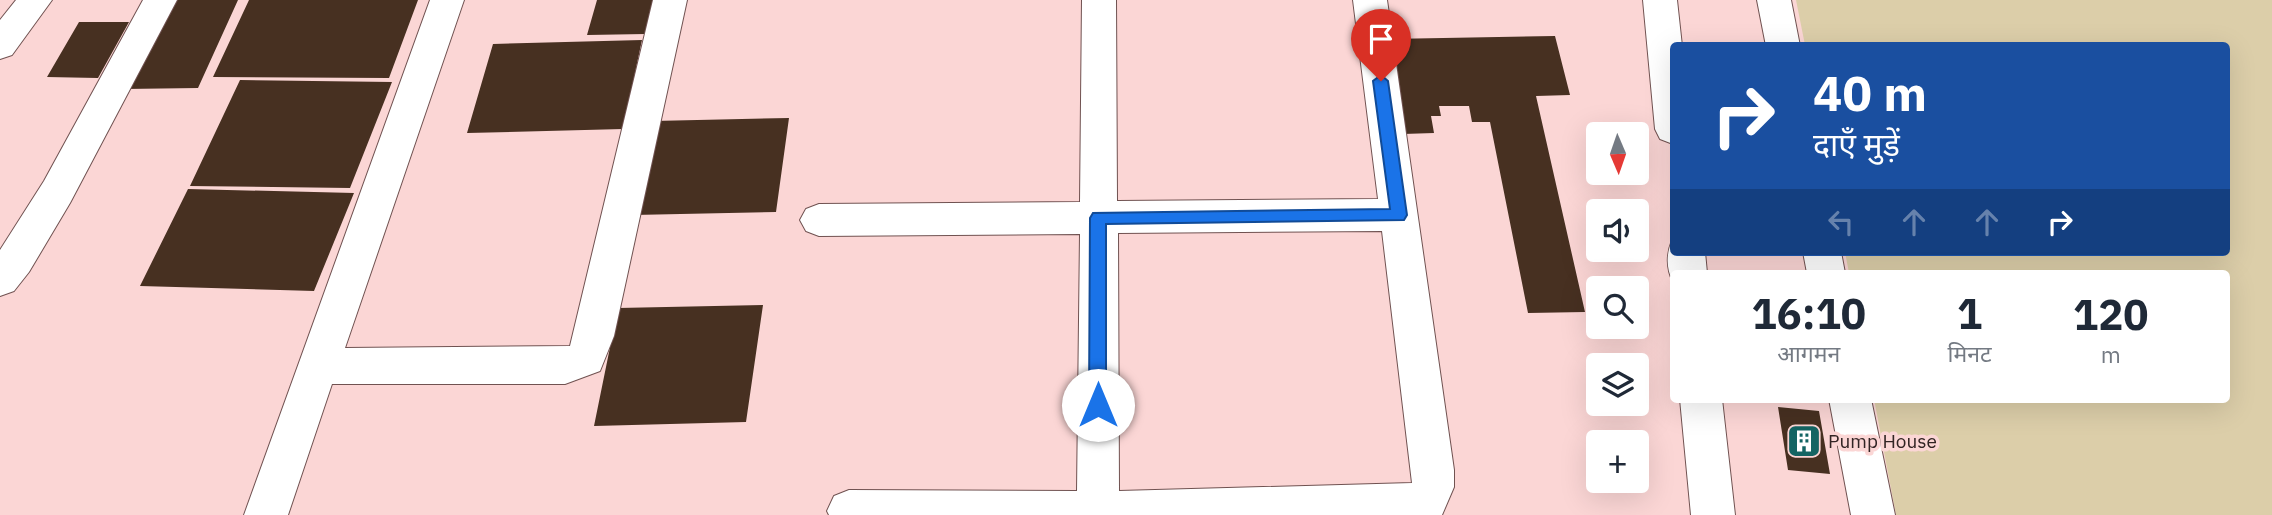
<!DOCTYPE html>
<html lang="hi">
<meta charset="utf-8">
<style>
:root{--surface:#fff;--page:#f2f2f3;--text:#1f2937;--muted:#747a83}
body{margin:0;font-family:"IBM Plex Sans","Noto Sans Devanagari",sans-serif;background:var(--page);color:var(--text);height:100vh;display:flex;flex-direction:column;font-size:26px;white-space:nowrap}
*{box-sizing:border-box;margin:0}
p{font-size:23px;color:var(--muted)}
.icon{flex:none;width:38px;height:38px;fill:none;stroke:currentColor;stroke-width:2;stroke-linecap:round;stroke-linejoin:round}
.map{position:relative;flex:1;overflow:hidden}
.panel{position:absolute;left:1670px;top:270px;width:560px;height:133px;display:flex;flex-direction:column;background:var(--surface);border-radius:7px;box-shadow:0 7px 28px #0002}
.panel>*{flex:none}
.banner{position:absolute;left:1670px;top:42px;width:560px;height:214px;border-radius:7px;box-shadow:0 7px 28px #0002;background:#1a4fa0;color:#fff;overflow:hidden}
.needle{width:46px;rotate:178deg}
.controls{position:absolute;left:1586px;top:122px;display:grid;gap:14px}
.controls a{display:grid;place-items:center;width:63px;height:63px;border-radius:7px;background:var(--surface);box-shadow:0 7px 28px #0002;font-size:35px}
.pin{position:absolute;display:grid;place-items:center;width:60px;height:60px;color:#fff;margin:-72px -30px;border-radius:50% 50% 50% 0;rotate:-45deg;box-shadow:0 0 7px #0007}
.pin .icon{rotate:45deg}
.me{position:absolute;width:77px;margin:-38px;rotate:0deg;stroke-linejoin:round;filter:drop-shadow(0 0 5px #0008)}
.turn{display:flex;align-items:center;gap:24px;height:147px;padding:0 28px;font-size:32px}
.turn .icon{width:91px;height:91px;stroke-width:2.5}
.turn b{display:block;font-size:49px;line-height:60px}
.lanes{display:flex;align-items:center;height:66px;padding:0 28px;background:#0003;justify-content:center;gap:35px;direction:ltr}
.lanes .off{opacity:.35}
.eta{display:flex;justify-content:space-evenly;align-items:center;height:119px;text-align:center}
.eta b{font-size:42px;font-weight:700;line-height:49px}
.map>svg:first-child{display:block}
.green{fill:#dccea9}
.building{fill:#473021}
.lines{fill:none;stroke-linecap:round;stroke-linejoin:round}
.minor-casing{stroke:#705251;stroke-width:2}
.minor{fill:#fff;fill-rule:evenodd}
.route{fill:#1a73e8;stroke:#114b97;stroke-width:2}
.labels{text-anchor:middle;stroke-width:7;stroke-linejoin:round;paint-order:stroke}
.poi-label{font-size:19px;fill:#322424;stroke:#fbd6d5;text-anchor:start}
</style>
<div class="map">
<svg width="2272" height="515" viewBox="0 0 2272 515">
<rect width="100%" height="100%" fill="#fbd6d5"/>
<!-- green -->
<path class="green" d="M1796,0h476v515h-376l-22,-116h352v-126h-377l-4,-21h381v-206l-421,-1z"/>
<!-- building -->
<path class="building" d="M168,0h70l-40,88 -74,1z
M249,0h169l-29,78 -176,-1z
M597,0h56l-8,34 -58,1z
M79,22h50l-31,56 -51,-1z
M1555,36l15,59 -34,1 49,216 -57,1 -38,-191h-18l-3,-16h-30l2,10h-10l3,17 -31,1 -15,-95z
M642,40l-19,89 -156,4 26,-89z
M240,80l152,2 -42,106 -160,-2z
M789,118l-13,94 -143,3 20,-94z
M188,189l166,4 -40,98 -174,-5z
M763,305l-17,117 -152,4 24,-118z
M1778,407l41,4 11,63 -42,-4z"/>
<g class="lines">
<!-- minor casing -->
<g class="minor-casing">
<path id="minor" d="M16,0h36l-40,55 -12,4v-39z
M143,0h34l-107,203 -41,69 -15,19 -14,5v-46l44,-69z
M430,0h34l-119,348 225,-2 83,-346h34l-73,336 -14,35 -35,13h-233l-44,131h-44z
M1082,0h34l1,201 261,-2 -25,-199h34l67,470v17l-12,28h-613l-2,-4 7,-15 15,-6 228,1 3,-257 -261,2 -13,-5 -6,-11 6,-11 13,-5 261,-2zM1382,231l30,252 -293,8 -1,-258z
M1643,0h34l5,46h-9v98l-13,-5 -5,-10z
M1757,0h34l9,46h-34z
M1672,240l1,12h32l2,21h-34v9c-7,-14 -7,-27 -1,-42z
M1803,252h38l4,21h-38z
M1680,399h42l13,116h-44z
M1829,399h42l24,116h-44z"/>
</g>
<!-- minor -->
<use href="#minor" class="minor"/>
</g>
<!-- route -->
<path class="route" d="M1381,75l7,6 19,134 -3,5 -298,4v181l-2,5 -6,3 -6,-3 -3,-5 1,-187 3,-5 297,-4 -17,-128z"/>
<!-- icons -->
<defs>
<g id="building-square" transform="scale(1.75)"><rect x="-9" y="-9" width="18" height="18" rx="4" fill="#146463" stroke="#fbd6d5"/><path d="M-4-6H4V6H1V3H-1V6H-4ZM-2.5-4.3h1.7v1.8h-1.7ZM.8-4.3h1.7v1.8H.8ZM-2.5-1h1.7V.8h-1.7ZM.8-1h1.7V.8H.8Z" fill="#fff"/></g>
</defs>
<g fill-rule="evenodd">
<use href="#building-square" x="1804" y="441"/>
</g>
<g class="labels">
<!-- poi labels -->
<g class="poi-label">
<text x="1828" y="448">Pump House</text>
</g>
</g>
</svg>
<div class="controls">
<a><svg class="needle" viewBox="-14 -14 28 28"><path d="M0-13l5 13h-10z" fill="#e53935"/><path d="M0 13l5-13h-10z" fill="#747a83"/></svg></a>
<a><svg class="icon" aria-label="sound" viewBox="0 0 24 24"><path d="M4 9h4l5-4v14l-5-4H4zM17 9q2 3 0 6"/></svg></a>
<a><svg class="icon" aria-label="search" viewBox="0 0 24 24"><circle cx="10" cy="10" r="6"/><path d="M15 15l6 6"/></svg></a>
<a><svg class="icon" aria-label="layers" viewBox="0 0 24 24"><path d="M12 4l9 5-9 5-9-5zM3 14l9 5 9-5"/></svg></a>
<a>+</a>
</div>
<div class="pin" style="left:1381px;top:81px;background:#d93025"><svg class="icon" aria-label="arrive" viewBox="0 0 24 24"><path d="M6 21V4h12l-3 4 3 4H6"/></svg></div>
<svg class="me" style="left:1098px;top:405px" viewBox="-20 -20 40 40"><circle r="19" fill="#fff"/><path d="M0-13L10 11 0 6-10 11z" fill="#1a73e8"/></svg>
<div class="banner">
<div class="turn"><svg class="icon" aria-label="right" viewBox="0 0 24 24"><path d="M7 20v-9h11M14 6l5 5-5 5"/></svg><div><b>40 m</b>दाएँ मुड़ें</div></div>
<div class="lanes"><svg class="icon off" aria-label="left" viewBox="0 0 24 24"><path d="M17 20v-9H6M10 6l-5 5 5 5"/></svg><svg class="icon off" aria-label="ahead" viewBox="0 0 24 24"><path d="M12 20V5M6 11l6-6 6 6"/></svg><svg class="icon off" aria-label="ahead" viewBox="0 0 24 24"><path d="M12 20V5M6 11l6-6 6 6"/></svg><svg class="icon" aria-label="right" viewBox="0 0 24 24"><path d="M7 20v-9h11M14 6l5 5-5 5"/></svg></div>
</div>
<section class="panel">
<div class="eta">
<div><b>16:10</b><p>आगमन</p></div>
<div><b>1</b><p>मिनट</p></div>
<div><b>120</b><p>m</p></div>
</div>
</section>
</div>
